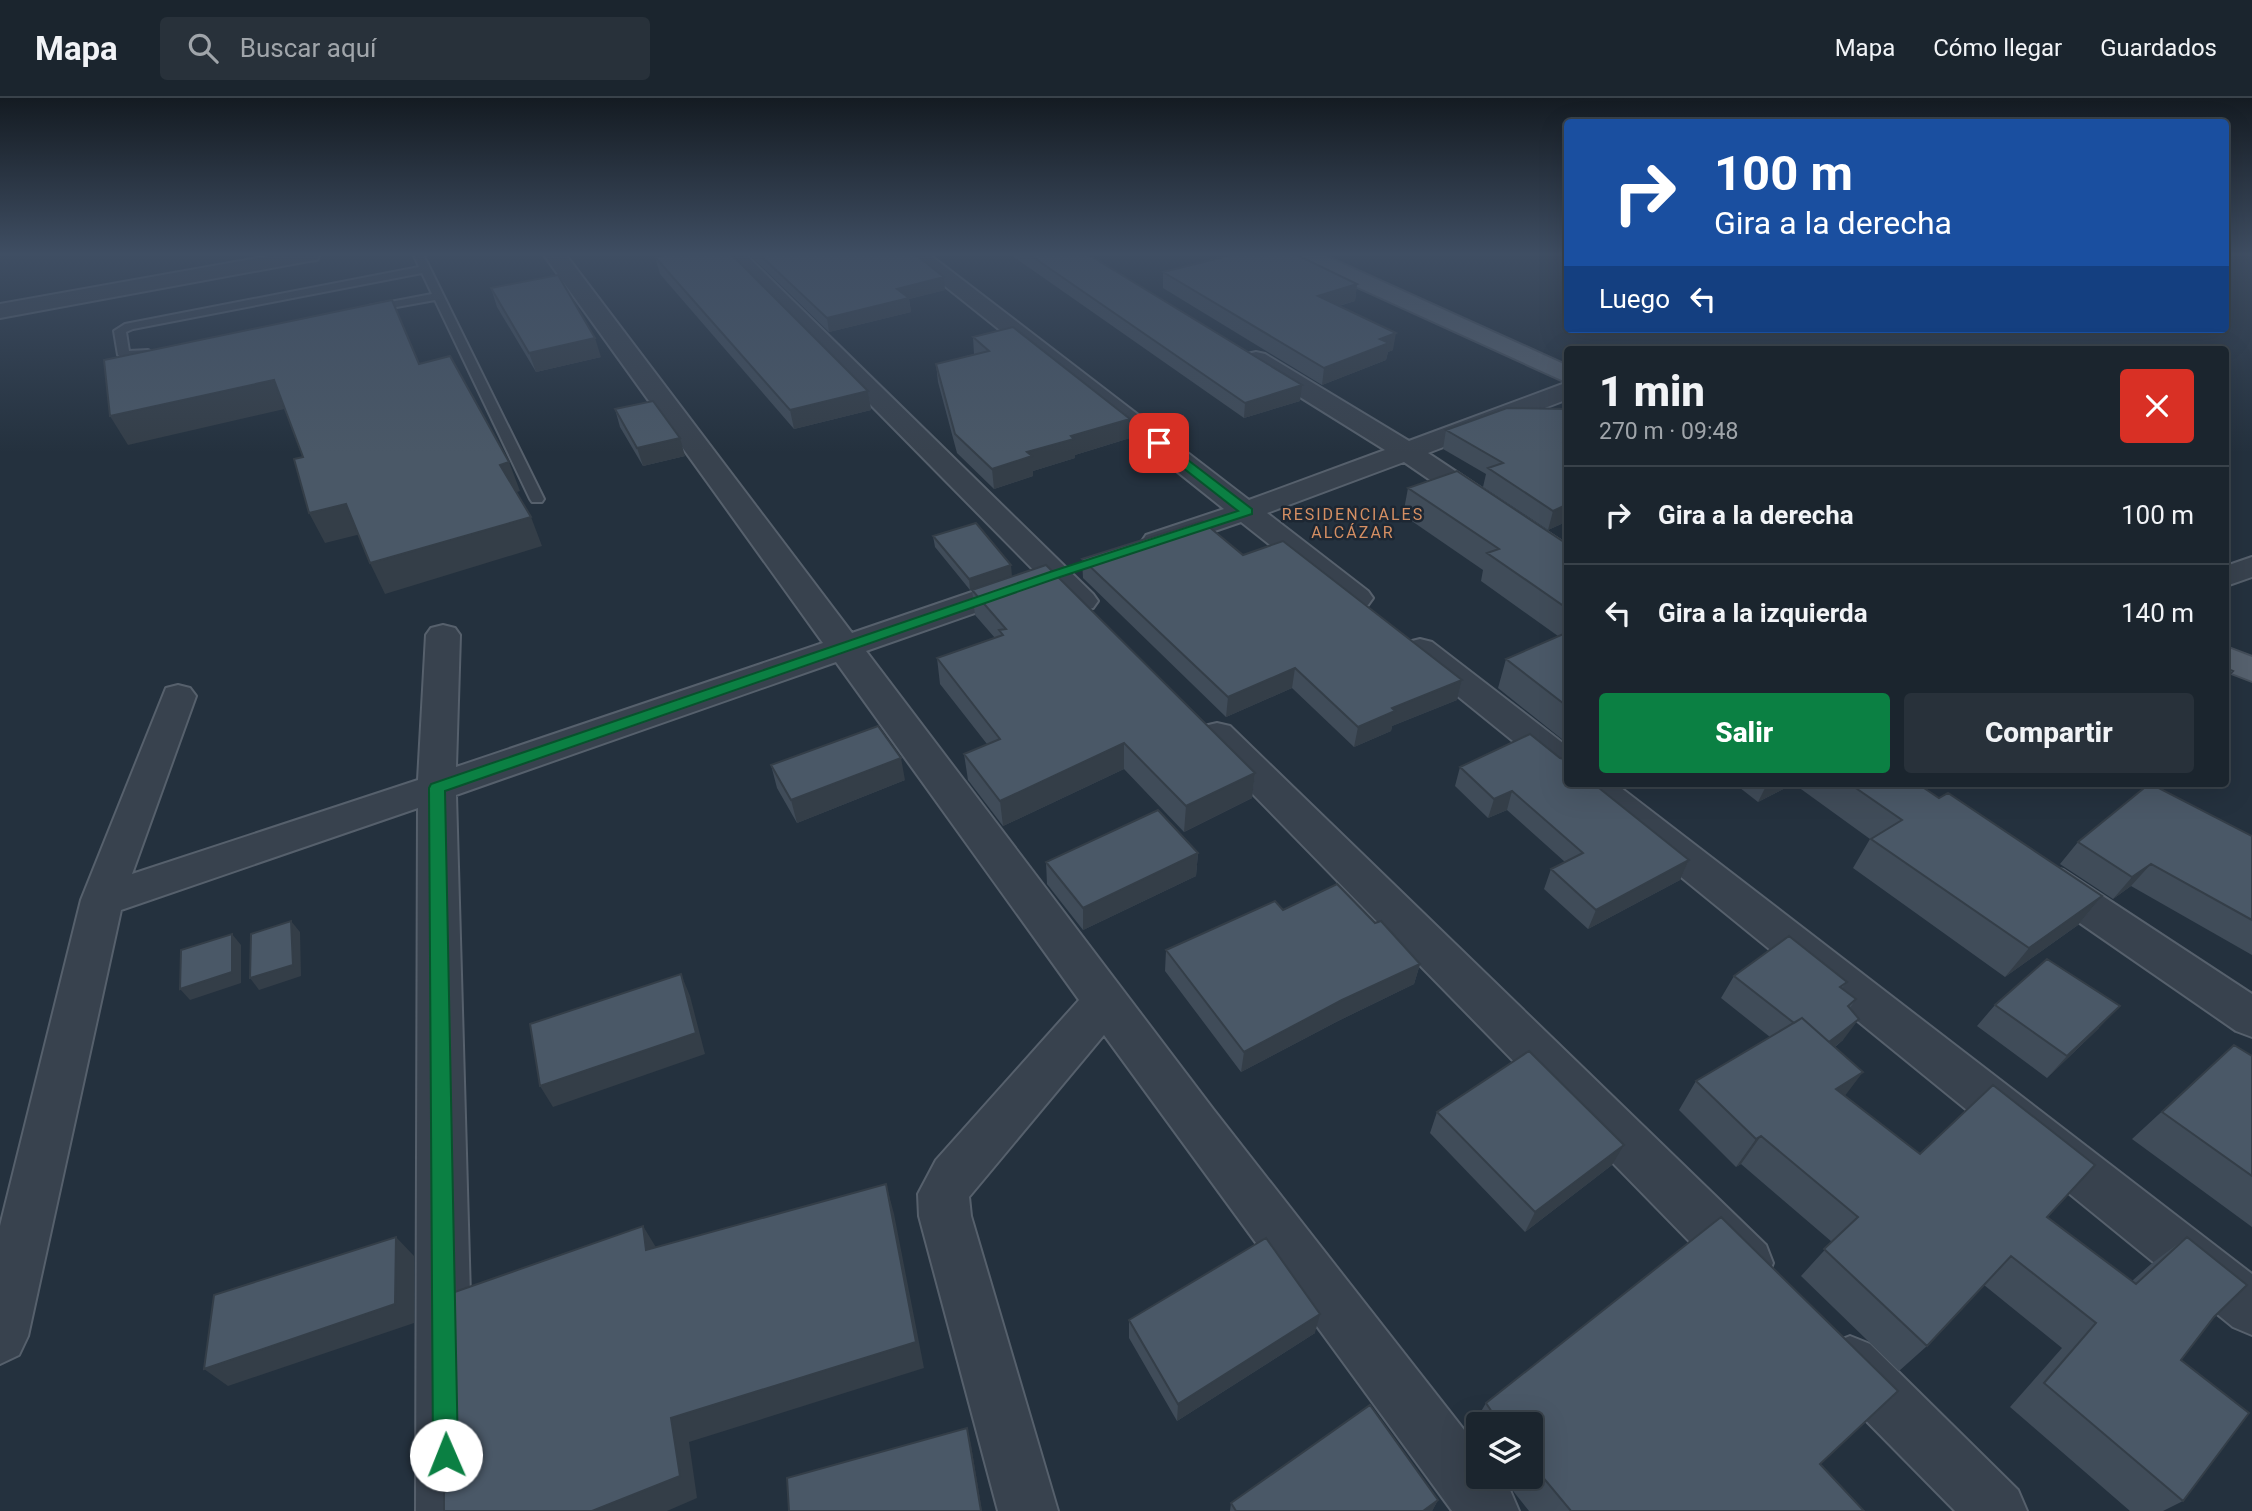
<!DOCTYPE html>
<html lang="es">
<meta charset="utf-8">
<style>
:root{--surface:#1b252e;--page:#28313a;--text:#f1f3f6;--muted:#a0a5aa;--line:#39424a;--accent:#0b8043}
body{margin:0;font-family:Roboto,sans-serif;background:var(--page);color:var(--text);height:100vh;display:flex;flex-direction:column;font-size:26px;white-space:nowrap}
*{box-sizing:border-box;margin:0}
p{font-size:23px;color:var(--muted)}
.icon{flex:none;width:38px;height:38px;fill:none;stroke:currentColor;stroke-width:2;stroke-linecap:round;stroke-linejoin:round}
.map{position:relative;flex:1;overflow:hidden}
.panel{position:absolute;left:1564px;top:248px;width:665px;height:441px;display:flex;flex-direction:column;background:var(--surface);border-radius:7px;box-shadow:0 7px 28px #0002,0 0 0 2px var(--line)}
.panel>*{flex:none}
.banner{position:absolute;left:1564px;top:21px;width:665px;height:214px;border-radius:7px;box-shadow:0 7px 28px #0002,0 0 0 2px var(--line);background:#1a4fa0;color:#fff;overflow:hidden}
.controls{position:absolute;left:1466px;top:1314px;display:grid;gap:14px}
.controls a{display:grid;place-items:center;width:77px;height:77px;border-radius:7px;background:var(--surface);box-shadow:0 7px 28px #0002,0 0 0 2px var(--line);font-size:35px}
.pin{position:absolute;display:grid;place-items:center;width:60px;height:60px;color:#fff;margin:-30px;border-radius:14px;box-shadow:0 4px 10px #0006}
.me{position:absolute;width:77px;margin:-38px;rotate:359deg;stroke-linejoin:round;filter:drop-shadow(0 0 5px #0008)}
.turn{display:flex;align-items:center;gap:24px;height:147px;padding:0 35px;font-size:32px}
.turn .icon{width:91px;height:91px;stroke-width:2.5}
.turn b{display:block;font-size:49px;line-height:60px}
.then{display:flex;align-items:center;height:66px;padding:0 35px;background:#0003;gap:14px;font-size:26px}
.round{display:grid;place-items:center;flex:none;width:74px;height:74px;border-radius:7px;background:var(--page)}
.summary{display:flex;align-items:center;justify-content:space-between;height:119px;padding:0 35px}
h1{font-size:42px;font-weight:800;line-height:52px}
.action{display:flex;gap:14px;margin-top:auto;padding:14px 35px}
.action a{flex:1;height:80px;border-radius:7px;background:var(--accent);color:#fff;font-size:28px;font-weight:800;line-height:80px;text-align:center}
.action a+a{background:var(--page);color:var(--text)}
ul{padding:0;list-style:none}
li{display:flex;align-items:center;gap:21px;height:98px;padding:0 35px;border-top:2px solid var(--line)}
li div{flex:1}
li b{display:block;font-size:26px}
li em{font-style:normal}
header{display:flex;align-items:center;gap:42px;box-sizing:border-box;height:98px;padding:0 35px;background:var(--surface);border-bottom:2px solid var(--line)}
header strong{font-size:33px}
nav{display:flex;gap:38px;margin-inline-start:auto;font-size:24px}
.search{width:490px;height:63px;background:var(--page);display:flex;align-items:center;gap:18px;box-sizing:border-box;padding:0 24px;border-radius:7px;color:var(--muted);font-size:26px}
.map>svg:first-child{display:block}
.lines{fill:none;stroke-linecap:round;stroke-linejoin:round}
.service-casing{stroke:#56606c;stroke-width:4}
.minor-casing{stroke:#56606c;stroke-width:4}
.primary-casing{stroke:#444e5a;stroke-width:4}
.service{fill:#38424e;fill-rule:evenodd}
.minor{fill:#38424e;fill-rule:evenodd}
.primary{fill:#56616e;fill-rule:evenodd}
.wall{fill:#404c59}
.shaded-wall{fill:#343e48}
.building{fill:#4a5867;stroke:#343e48;stroke-width:2}
.route{fill:#0b8043;stroke:#07532c;stroke-width:2}
.labels{text-anchor:middle;stroke-width:5;stroke-linejoin:round;paint-order:stroke}
.far-neighbourhood-label{font-size:16px;letter-spacing:2px;fill:#d58f63;stroke:#1d2733}
</style>
<header>
<strong>Mapa</strong>
<div class="search"><svg class="icon" aria-label="search" viewBox="0 0 24 24"><circle cx="10" cy="10" r="6"/><path d="M15 15l6 6"/></svg>Buscar aquí</div>
<nav><a>Mapa</a><a>Cómo llegar</a><a>Guardados</a></nav>
</header>
<div class="map">
<svg width="2252" height="1413" viewBox="0 0 2252 1413">
<rect width="100%" height="100%" fill="#24313e"/>
<g class="lines">
<!-- service casing -->
<g class="service-casing">
<path id="service" d="M414,157l10,1 120,243 -2,3h-10l-2,-3 -95,-199 -66,12 -6,-3 6,-3 63,-12 -10,-21 -289,56 -7,3 3,19 19,-1 6,4c-8,6 -28,7 -36,1l-4,-24 11,-7 294,-57z"/>
</g>
<!-- minor casing -->
<g class="minor-casing">
<path id="minor" d="M274,157h46l-3,5 -8,1 -309,57v-14z
M544,157h22l286,378 161,-55 11,-2 11,2 5,7 -5,7 -169,59 347,458 266,340v28h22l9,13 9,21h-67l-348,-476 -135,162 2,19 87,295h-60l-79,-295 -1,-22 18,-34 143,-160 -243,-338 -380,133 20,716h-60l2,-703 -297,102 -93,426 -9,19 -19,9v-138l81,-326 85,-212 12,-3 12,3 6,8 -64,178 286,-94 8,-145 5,-7 12,-3 12,3 5,7 -4,132 367,-124z
M723,157h23l347,339 5,7 -5,7 -11,3 -11,-3z
M906,157h24l319,245 136,-50 -138,-86 -3,-5 3,-5 9,-2 9,2 144,87 159,-59v17l-140,54 140,93v23l-11,-2 -153,-105 -137,51 101,78 5,7 -5,7 -11,3 -11,-3 -105,-83 -73,25 -11,3 -11,-3 -4,-6 4,-6 78,-26z
M2252,459v20l-26,9v-20z
M1420,541l12,3 136,105v32l-13,-4 -147,-119 -5,-7 5,-7z
M1217,625l13,3 536,519 7,18 -7,18 -19,8 -19,-8 -524,-537 -5,-9 5,-9z
M1572,686h44l636,490v61l-19,-8 -655,-534z
M2049,768l14,4 189,124v43l-16,-6 -201,-139 -6,-11 6,-11z
M1850,1238l20,8 148,146 9,21h-72l-125,-127 -8,-20 8,-20z"/>
</g>
<!-- primary casing -->
<g class="primary-casing">
<path id="primary" d="M1295,157h28l245,111v17l-270,-123z
M2226,549l26,10v24l-26,-10z"/>
</g>
<!-- service -->
<use href="#service" class="service"/>
<!-- minor -->
<use href="#minor" class="minor"/>
<!-- primary -->
<use href="#primary" class="primary"/>
</g>
<!-- wall -->
<path class="wall" d="M750,157h166l29,35 -36,9 2,13 -82,20z
M1011,157h78l211,146 -56,17z
M655,159l213,134 3,19 -77,19 -134,-155z
M1163,174l194,12 -2,17 -16,5 54,44 -5,2 -2,8 -64,25 -159,-97z
M491,190l110,69 -65,15 -39,-65z
M973,239l157,101 -55,17v3l-42,13v5l-39,13 -37,-36 -19,-71 -2,-18 38,-10z
M615,311l70,47 -42,10 -23,-39z
M1568,311v112l-20,9 -65,-43 3,-13 -43,-25 3,-19z
M1408,390l160,54v202l-70,-56 8,-29 52,-23 -77,-55 2,-11 -80,-55z
M933,438l78,29 -41,25 -35,-43z
M1243,457l219,125 -5,20 -65,26 -1,5 -37,16 -62,-59 -66,29 -143,-139 -1,-19z
M972,492l283,183 -3,25 -68,34 -60,-63 -121,57 -35,-46 -4,-26 23,-10 -47,-60 -3,-26 58,-20 -20,-23z
M1560,660l8,26 121,76 -9,20 -92,49 -44,-40 7,-20 14,-7 -58,-52 -19,8 -33,-32 5,-19z
M771,667l134,15 -108,43 -20,-35z
M1735,686h58l-35,18z
M1794,686h124l21,14 163,98 -24,29 -73,52 -152,-109 17,-29z
M2252,738v119l-121,-69 -18,13 -53,-35 18,-22z
M1198,755l-2,23 -113,54 -36,-46 -1,-22z
M1283,812l92,13 45,41 -6,20 -76,37 -97,51 -76,-101 1,-21z
M1734,878l113,6 -5,6 14,11 -6,9 -7,32 -8,7 10,49 75,58 127,63 85,64 19,-17 36,-27 27,80 -33,43 2,141 -20,10h-33l-120,-104 52,-59 -78,-63 -57,61 -28,25 -98,-95 31,-34 -91,-78 -5,3 -57,-57 17,-29 74,-44 -49,-39z
M1995,907l104,23 -52,50 -70,-52z
M2234,947l18,11v171l-120,-88z
M1437,1014l175,53 -87,67 -95,-99z
M1129,1222l186,13 -138,88 -48,-83z
M1486,1305l334,61 44,47h-335l-27,-34h29v-53h-52v23l-10,-15z
M1438,1402l-6,11h-202l1,-8z"/>
<!-- shaded-wall -->
<path class="shaded-wall" d="M944,179l1,13 -36,9 2,13 -82,20 -2,-14 70,-29z
M1357,186l-2,17 -39,11 2,-16z
M1396,235l-3,17 -5,2 -2,8 -64,25 2,-17 56,-29z
M595,240l6,19 -65,15 -7,-19z
M274,282l15,28 -161,37 -18,-29z
M1302,287l-2,16 -56,17 1,-15z
M868,293l3,19 -77,19 -4,-19z
M1130,321v19l-55,17v3l-42,13v5l-39,13 -2,-20 35,-17 44,-16z
M680,340l5,18 -42,10 -6,-18z
M509,364l11,29 -9,3 -11,-29z
M346,406l15,30 -36,9 -16,-30z
M1568,406v17l-20,9 5,-19z
M531,419l11,29 -157,48 -15,-31z
M1011,467l1,11 -42,14 -1,-11z
M1295,570l-3,20 -66,29 2,-20z
M1462,582l-5,20 -65,26 -1,5 -37,16 4,-20 34,-19z
M1124,645v26l-121,57 -3,-25z
M901,660l4,22 -108,43 -6,-23z
M1255,675l-3,25 -68,34 2,-26z
M1767,686h26l-35,18z
M1512,693l-5,19 -19,8 6,-19z
M1198,755l-2,23 -113,54v-22z
M1689,762l-9,20 -92,49 8,-19z
M2151,766l-20,22 -18,13 19,-22z
M2102,798l-24,29 -73,52 24,-29z
M291,823l9,11 1,44 -42,14 -9,-12z
M232,836l9,11v38l-51,17 -10,-11z
M1420,866l-6,20 -76,37 -97,51 3,-20 98,-52z
M681,876l9,22 15,58 -152,53 -13,-21z
M2120,908l-21,22 -52,50 20,-22z
M1859,921l-16,21 -35,28 15,-22z
M1863,974l-22,29 -5,-12z
M1761,1038l-20,28 -5,3 20,-28z
M1624,1047l-12,20 -87,67 10,-20z
M886,1086l8,30 30,154 -235,74 8,56 -30,13h-75l79,-93z
M643,1128l17,28 -14,-4z
M396,1139l18,19v67l-186,63 -24,-17z
M1320,1216l-5,19 -138,88 1,-17z
M967,1330l4,17 11,66h-1z
M1438,1402l-6,11h-9z"/>
<!-- building -->
<path class="building" d="M664,157h68l136,136 -78,19 -135,-153z
M760,157h156l28,22 -47,12 12,9 -82,20z
M1030,157h59l213,130 -57,18z
M1232,157h65l60,29 -39,12 78,37 -16,6 9,4 -65,25 -161,-96z
M558,177l37,63 -66,15 -38,-65z
M392,202l27,64 31,-8 59,106 -9,3 31,52 -161,46 -24,-59 -37,9 -15,-54 9,-2 -29,-77 -164,36 -6,-56z
M1013,229l117,92 -59,17 3,3 -47,13 5,4 -40,13 -37,-35 -19,-70 53,-13 -16,-14z
M653,303l27,37 -43,10 -22,-39z
M1507,310l61,1v31l-4,2 4,2v60l-15,7 -65,-43 15,-5 -57,-33z
M1457,373l107,71h4v67l-81,-56 12,-4 -91,-61z
M1202,423l41,34 40,-14 179,139 -70,28 3,3 -37,16 -63,-59 -67,29 -146,-138z
M976,425l35,42 -42,14 -36,-43z
M1046,467l209,208 -69,33 -62,-63 -124,58 -36,-47 36,-15 -63,-81 66,-23 -4,-5 7,-1 -34,-39z
M1568,534v75l-62,-48z
M2226,570l7,3 -7,7z
M878,628l23,32 -110,42 -20,-35z
M1530,636l30,24 8,2v24h26l95,76 -93,50 -45,-41 32,-16 -71,-62 -18,8 -34,-32z
M1850,686h68l21,14 9,-5 154,103 -73,52 -158,-109 31,-19z
M2149,686h2l101,52v84l-101,-56 -19,13 -54,-35z
M1158,712l40,43 -115,55 -37,-46z
M1337,786l38,39 6,-2 39,43 -78,36 -98,52 -78,-102 109,-49 8,9z
M291,823l2,44 -43,13 1,-44z
M232,836v38l-52,17 1,-39z
M1789,838l58,46 -7,5 16,12 -8,7 11,13 -30,23 -27,-24 -8,5 -60,-47z
M2047,861l73,47 -53,50 -72,-51z
M681,876l15,59 -156,53 -10,-62z
M1802,920l61,54 -27,17 84,65 73,-69 102,80 -48,52 89,67 51,-47 60,48 -33,32 -33,43 68,53 -66,88 -139,-118 52,-60 -85,-67 -84,90 -103,-97 34,-32 -97,-81 -5,3 -60,-58z
M2234,947l18,11v120l-90,-64z
M1529,953l95,94 -89,67 -98,-100z
M886,1086l30,158 -245,76 9,58 -88,35h-148v-19l7,-3 -2,-195 194,-68 3,24z
M1721,1119l177,174 -78,73 44,47h-293l-40,-48v-39h-31l-14,-21z
M396,1139l-1,67 -191,65 10,-74z
M1266,1140l54,76 -142,90 -49,-84z
M1370,1307l68,95 -15,11h-187l-5,-8z
M967,1330l14,83h-192l-2,-33z"/>
<!-- sky -->
<linearGradient id="sky" x2="0" y2="1"><stop stop-color="#141b22"/><stop offset="0.44" stop-color="#3f4e63"/><stop offset="1" stop-color="#3f4e63" stop-opacity="0"/></linearGradient>
<rect width="2252" height="355" fill="url(#sky)"/>
<!-- route -->
<path class="route" d="M1155,343h8l89,68v5l-192,63 -615,214 13,664 -4,9 -8,4 -9,-4 -4,-9 -4,-667 2,-4 619,-212 188,-61 -83,-65z"/>
<g class="labels">
<!-- far-neighbourhood labels -->
<g class="far-neighbourhood-label">
<text x="1353" y="422">RESIDENCIALES<tspan x="1353" dy="18">ALCÁZAR</tspan></text>
</g>
</g>
</svg>
<div class="controls">
<a><svg class="icon" aria-label="layers" viewBox="0 0 24 24"><path d="M12 4l9 5-9 5-9-5zM3 14l9 5 9-5"/></svg></a>
</div>
<div class="pin" style="left:1159px;top:345px;background:#d93025"><svg class="icon" aria-label="arrive" viewBox="0 0 24 24"><path d="M6 21V4h12l-3 4 3 4H6"/></svg></div>
<svg class="me" style="left:446px;top:1357px" viewBox="-20 -20 40 40"><circle r="19" fill="#fff"/><path d="M0-13L10 11 0 6-10 11z" fill="#0b8043"/></svg>
<div class="banner">
<div class="turn"><svg class="icon" aria-label="right" viewBox="0 0 24 24"><path d="M7 20v-9h11M14 6l5 5-5 5"/></svg><div><b>100 m</b>Gira a la derecha</div></div>
<div class="then">Luego<svg class="icon" aria-label="left" viewBox="0 0 24 24"><path d="M17 20v-9H6M10 6l-5 5 5 5"/></svg></div>
</div>
<section class="panel">
<div class="summary"><div><h1>1 min</h1><p>270 m · 09:48</p></div><a class="round" style="background:#d93025;color:#fff"><svg class="icon" aria-label="close" viewBox="0 0 24 24"><path d="M6 6l12 12M18 6L6 18"/></svg></a></div>
<ul>
<li><svg class="icon" aria-label="right" viewBox="0 0 24 24"><path d="M7 20v-9h11M14 6l5 5-5 5"/></svg><div><b>Gira a la derecha</b></div><em>100 m</em></li>
<li><svg class="icon" aria-label="left" viewBox="0 0 24 24"><path d="M17 20v-9H6M10 6l-5 5 5 5"/></svg><div><b>Gira a la izquierda</b></div><em>140 m</em></li>
</ul>
<div class="action"><a>Salir</a><a>Compartir</a></div>
</section>
</div>
